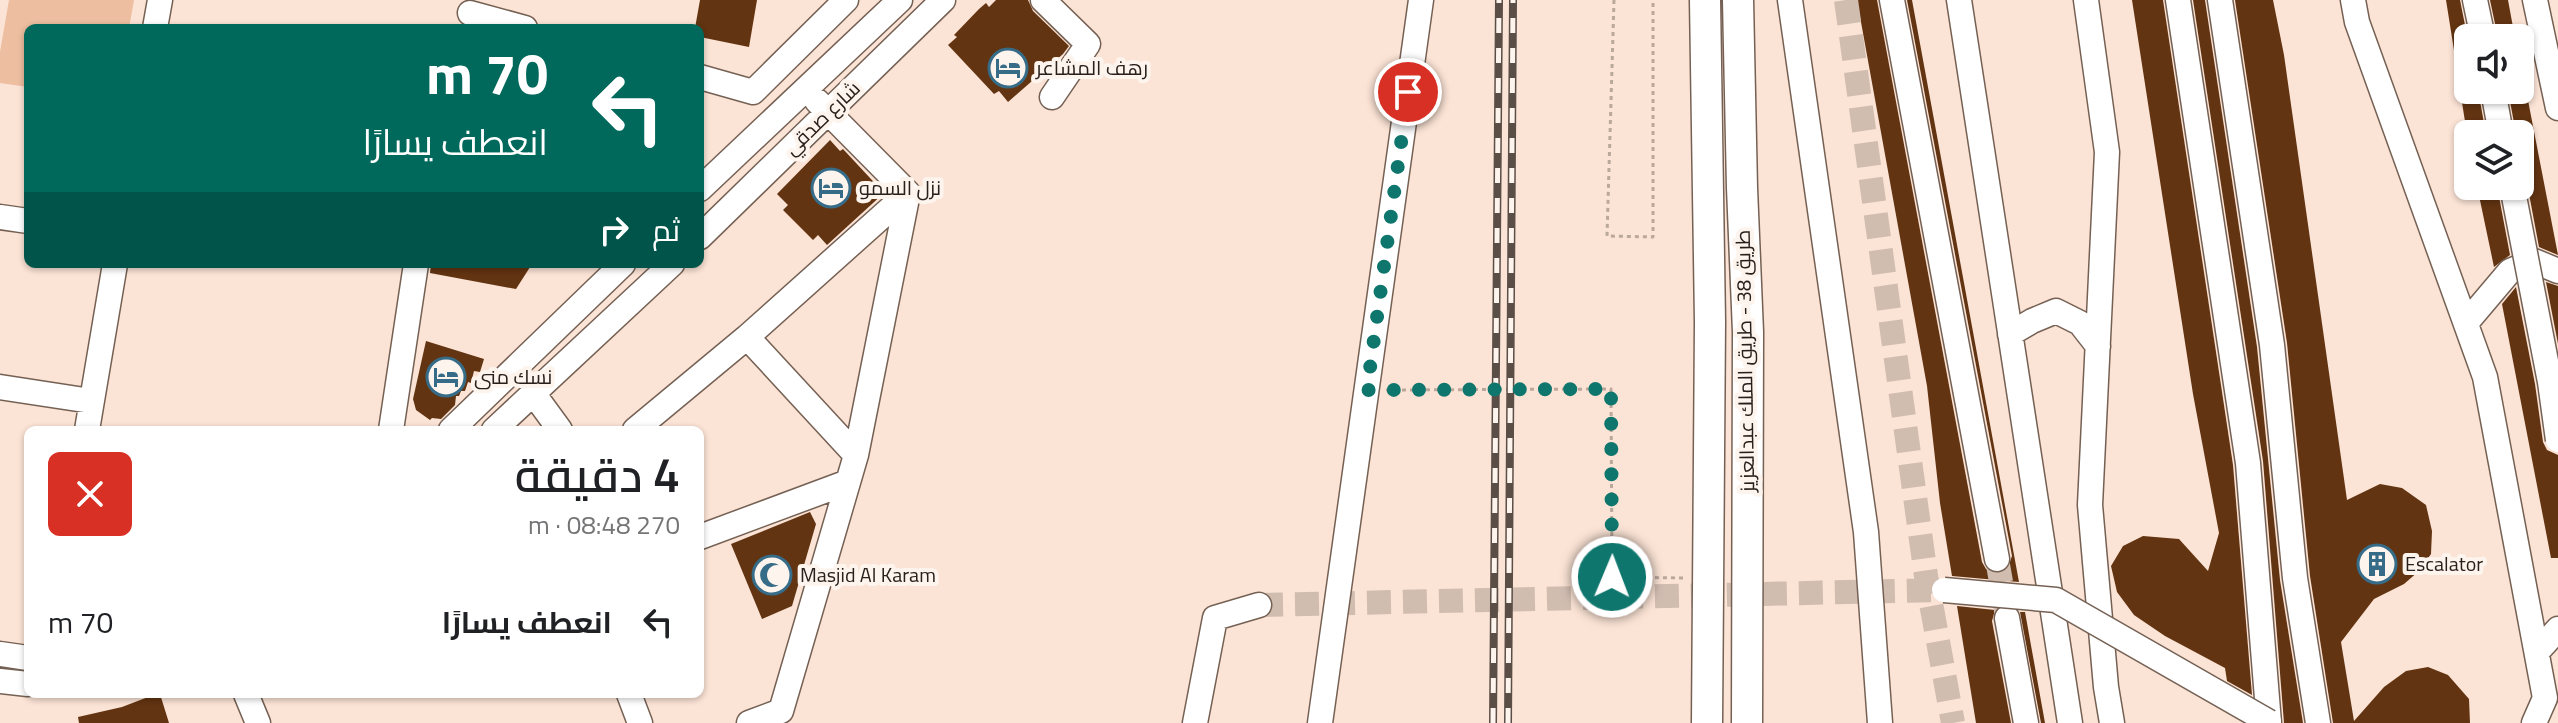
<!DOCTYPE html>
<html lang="ar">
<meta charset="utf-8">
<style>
:root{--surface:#fff;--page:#f6f6f6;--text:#202124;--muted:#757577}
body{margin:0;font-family:"Titillium Web",Cairo,sans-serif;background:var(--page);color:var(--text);direction:rtl;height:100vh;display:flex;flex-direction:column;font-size:30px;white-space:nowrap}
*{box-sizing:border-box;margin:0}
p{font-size:26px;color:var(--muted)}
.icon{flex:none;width:44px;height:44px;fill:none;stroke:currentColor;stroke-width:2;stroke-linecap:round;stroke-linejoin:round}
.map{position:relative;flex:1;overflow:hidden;direction:ltr}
.side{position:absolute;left:24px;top:426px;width:680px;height:272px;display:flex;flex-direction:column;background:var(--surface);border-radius:12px;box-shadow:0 2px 6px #0004;direction:rtl}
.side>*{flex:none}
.banner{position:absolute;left:24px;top:24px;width:680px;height:244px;border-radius:12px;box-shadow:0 2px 6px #0004;direction:rtl;background:#00695c;color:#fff;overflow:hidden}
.fabs{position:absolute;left:2454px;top:24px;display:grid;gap:16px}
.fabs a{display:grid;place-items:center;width:80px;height:80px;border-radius:12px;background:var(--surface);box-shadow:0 2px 6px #0004;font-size:40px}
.pin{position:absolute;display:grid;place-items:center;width:68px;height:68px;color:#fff;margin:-34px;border:4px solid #fff;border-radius:50%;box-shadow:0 2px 8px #0007}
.me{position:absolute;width:88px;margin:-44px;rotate:1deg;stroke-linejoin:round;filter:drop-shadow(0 0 6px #0008)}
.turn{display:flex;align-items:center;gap:28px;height:168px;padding:0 24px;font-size:36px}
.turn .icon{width:104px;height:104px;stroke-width:2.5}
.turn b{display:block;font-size:56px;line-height:68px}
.then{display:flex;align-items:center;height:76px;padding:0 24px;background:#0003;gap:16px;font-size:30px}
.round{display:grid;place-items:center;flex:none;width:84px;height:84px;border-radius:12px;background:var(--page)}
.head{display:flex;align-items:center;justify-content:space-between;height:136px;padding:0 24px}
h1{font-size:48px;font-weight:600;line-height:60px}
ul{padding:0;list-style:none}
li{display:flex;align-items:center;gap:24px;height:120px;padding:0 24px}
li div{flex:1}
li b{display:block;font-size:30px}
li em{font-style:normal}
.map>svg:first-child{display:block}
.green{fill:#edbea0}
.building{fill:#623411}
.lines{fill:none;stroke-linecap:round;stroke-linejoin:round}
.minor-tunnel{stroke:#d1bcb0;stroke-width:24;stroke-dasharray:24 12;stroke-linecap:butt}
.minor-casing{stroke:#756154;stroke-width:27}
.major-casing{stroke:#756154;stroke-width:33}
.path{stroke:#bba89c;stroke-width:3;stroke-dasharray:4 4;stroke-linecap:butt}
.minor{stroke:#fff;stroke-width:24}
.major{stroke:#fff;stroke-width:30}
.rail-casing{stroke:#5b4e47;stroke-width:8}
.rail{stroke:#fdf4ee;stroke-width:5;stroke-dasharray:15;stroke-linecap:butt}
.minor-bridge-casing{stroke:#756154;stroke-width:27;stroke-linecap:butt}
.minor-bridge{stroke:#fff;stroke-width:24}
.route{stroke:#0f766e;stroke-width:14;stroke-dasharray:0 25.2}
.labels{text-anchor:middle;stroke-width:8;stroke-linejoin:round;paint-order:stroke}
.poi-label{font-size:20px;fill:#29201b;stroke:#fdf4ee;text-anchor:start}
.street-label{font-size:20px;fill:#29201b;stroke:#fdf4ee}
</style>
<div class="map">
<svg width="2558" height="723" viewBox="0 0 2558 723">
<rect width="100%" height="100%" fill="#fbe3d5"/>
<!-- green -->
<path class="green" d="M9,0h125l-5,28h-101v59l-28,-4v-31z"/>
<!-- building -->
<path class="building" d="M700,0h57l-8,47 -49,-10v-9h-5z
M996,0h32l5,11 36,35 -6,8 -55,48 -9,-11 -5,3 -46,-49 9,-8 -3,-2 25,-26 7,-6 3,4z
M1857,0h20l105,562 4,7 13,5 8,-4 5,-14 -105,-556h5l107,582 -67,-6 -12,-73 -13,-117z
M2132,0h31l70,465 19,230 -25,-14 -2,-13 -60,-32 -31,-21 -17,-23 -6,-26 12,-20 20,-10 36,3 29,32 11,-38 -26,-139z
M2193,0h12l52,347 23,233 23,143h-19l-21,-262z
M2235,0h38l11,55 63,445 33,-16 22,4 24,17 6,26 -1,23 -12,17 -15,13 -30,15 -33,43 13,79 30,-34 22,-16 22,-4 20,8 21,24 1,24h-137l-23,-147 -23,-233z
M2446,0h14l8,40v48h-8z
M2490,0h18l7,38h-17z
M2460,90h18l8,44h-19z
M2508,90h18l32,165 -19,-8 -12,-64 -7,-9v-40h-4z
M830,140l10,11 3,-2 41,44 -57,52 -9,-10 -5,5 -30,-30 5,-5 -11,-11z
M2477,186h20l13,69 -16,12z
M431,264h101l-16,25 -86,-16z
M2546,282l12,4v58z
M2516,287l19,97 8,58 4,8 11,5v103h-7l-49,-254z
M426,341l58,18 -4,13 -6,-1 -3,12 -3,-1 -3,9h-4l-2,5h-3l-1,9 -14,14 -9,-1 -2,2 -14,-10 -3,-11z
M810,512l6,12 -24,82 -30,13 -31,-75z
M1957,606l38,4 -3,11 19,102h-35z
M2020,612h5l20,111h-4z
M156,694h4l9,29h-90l-1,-6 44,-10z"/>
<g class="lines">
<!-- minor-tunnel -->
<path class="minor-tunnel" d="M1846,0l80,576 27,147
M1997,559l10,57
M1259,605l683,-15"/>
<!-- minor casing -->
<g class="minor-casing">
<path id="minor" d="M1043,0l45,44 -36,53
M1790,0l76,532 14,191
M1892,0l105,559
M1959,0l111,723
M2086,0l21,152 -17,353 16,182 6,36
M2178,0l70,463 21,260
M2220,0l52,345 23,233 23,145
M2353,0l4,22 128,355 60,321 -11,25
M2475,0l8,38
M2535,0l23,108
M470,13l55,15
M155,28l5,-28
M700,77l53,15 93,-92
M2493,90l8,44
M817,101l91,92
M700,189l200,-189
M0,217l28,4
M700,237l243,-237
M2466,323l44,-52 24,-10 24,10
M2010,334l22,-13 24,-10 24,12 18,23
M747,337l109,118
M0,387l91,14
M533,393l27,37
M87,430l28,-166
M391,430l25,-166
M451,430l172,-166
M494,430l178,-166
M635,430l112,-93 161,-144
M700,537l148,-55
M2007,618l19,105
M2537,652l21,-23
M0,654l28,4
M0,681l28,3
M246,694l12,29
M629,694l11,29
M749,723l32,-12 75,-256 52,-262
M1195,723l20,-105 44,-13
M1320,723l101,-723"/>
</g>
<!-- major casing -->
<g class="major-casing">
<path id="major" d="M1705,0l5,322 -3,401
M1738,0l4,188 6,144 -1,391"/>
</g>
<!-- path -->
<path class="path" d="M1614,0l-7,236 46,1v-237
M1386,390l225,-1 1,188 72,1"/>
<!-- minor -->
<use href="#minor" class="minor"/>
<!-- major -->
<use href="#major" class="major"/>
<!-- rail casing -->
<g class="rail-casing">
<path id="rail" d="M1493,723l6,-723
M1508,723l5,-723"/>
</g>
<!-- rail -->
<use href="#rail" class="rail"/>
<!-- minor-bridge casing -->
<g class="minor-bridge-casing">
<path id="minor-bridge" d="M2512,186l38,196 8,58
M1944,590l112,10 213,122"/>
</g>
<!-- minor-bridge -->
<use href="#minor-bridge" class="minor-bridge"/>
</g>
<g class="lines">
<!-- route -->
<path class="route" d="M1408,92l-41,298 244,-1 1,188"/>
</g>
<!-- icons -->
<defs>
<g id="hotel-ring" transform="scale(2)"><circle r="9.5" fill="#fdf4ee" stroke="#376c88" stroke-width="1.5"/><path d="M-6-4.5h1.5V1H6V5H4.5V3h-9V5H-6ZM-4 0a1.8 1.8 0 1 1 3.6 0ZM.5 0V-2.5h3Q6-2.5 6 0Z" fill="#376c88"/></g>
<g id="building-ring" transform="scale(2)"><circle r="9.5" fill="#fdf4ee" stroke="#376c88" stroke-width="1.5"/><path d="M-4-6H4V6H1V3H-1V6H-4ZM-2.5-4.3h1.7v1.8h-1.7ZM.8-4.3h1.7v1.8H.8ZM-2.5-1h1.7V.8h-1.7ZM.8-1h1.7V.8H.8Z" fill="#376c88"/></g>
<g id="mosque-ring" transform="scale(2)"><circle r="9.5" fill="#fdf4ee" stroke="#376c88" stroke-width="1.5"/><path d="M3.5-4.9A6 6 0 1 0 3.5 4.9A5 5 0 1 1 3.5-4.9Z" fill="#376c88"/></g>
</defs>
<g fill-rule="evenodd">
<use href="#hotel-ring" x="1008" y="68"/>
<use href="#hotel-ring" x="831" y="188"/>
<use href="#hotel-ring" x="446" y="377"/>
<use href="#building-ring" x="2377" y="564"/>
<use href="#mosque-ring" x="772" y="575"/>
</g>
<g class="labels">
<!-- poi labels -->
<g class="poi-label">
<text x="1036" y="75">رهف المشاعر</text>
<text x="859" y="195">نزل السمو</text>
<text x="474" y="384">نسك منى</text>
<text x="2405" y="571">Escalator</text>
<text x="800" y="582">Masjid Al Karam</text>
</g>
<!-- street labels -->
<g class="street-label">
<text transform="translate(822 118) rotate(-44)" y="7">شارع صدقي</text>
<text transform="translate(1745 361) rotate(-91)" y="7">طريق 38 - طريق الملك عبدالعزيز</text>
</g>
</g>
</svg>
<div class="fabs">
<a><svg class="icon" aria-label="sound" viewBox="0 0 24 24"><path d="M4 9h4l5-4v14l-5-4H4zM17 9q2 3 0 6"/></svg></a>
<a><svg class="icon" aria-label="layers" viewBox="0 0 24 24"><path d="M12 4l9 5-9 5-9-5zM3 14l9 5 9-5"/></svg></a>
</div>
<div class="pin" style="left:1408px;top:92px;background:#d93025"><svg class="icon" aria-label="arrive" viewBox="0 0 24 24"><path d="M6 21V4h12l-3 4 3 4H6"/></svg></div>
<svg class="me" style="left:1612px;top:577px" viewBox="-20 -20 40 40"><circle r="17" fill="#0f766e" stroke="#fff" stroke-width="3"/><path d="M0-11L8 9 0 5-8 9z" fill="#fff"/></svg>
<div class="banner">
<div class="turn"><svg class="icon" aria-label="left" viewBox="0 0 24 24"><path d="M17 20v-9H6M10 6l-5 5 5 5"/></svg><div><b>70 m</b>انعطف يسارًا</div></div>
<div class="then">ثم<svg class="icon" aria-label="right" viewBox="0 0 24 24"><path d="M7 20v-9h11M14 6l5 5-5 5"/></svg></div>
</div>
<section class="side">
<div class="head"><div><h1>4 دقيقة</h1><p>270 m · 08:48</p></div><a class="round" style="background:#d93025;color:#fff"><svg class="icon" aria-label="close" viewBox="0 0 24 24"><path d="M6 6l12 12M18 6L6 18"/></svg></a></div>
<ul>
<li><svg class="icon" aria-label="left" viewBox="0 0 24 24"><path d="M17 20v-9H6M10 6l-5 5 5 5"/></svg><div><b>انعطف يسارًا</b></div><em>70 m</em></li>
</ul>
</section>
</div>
